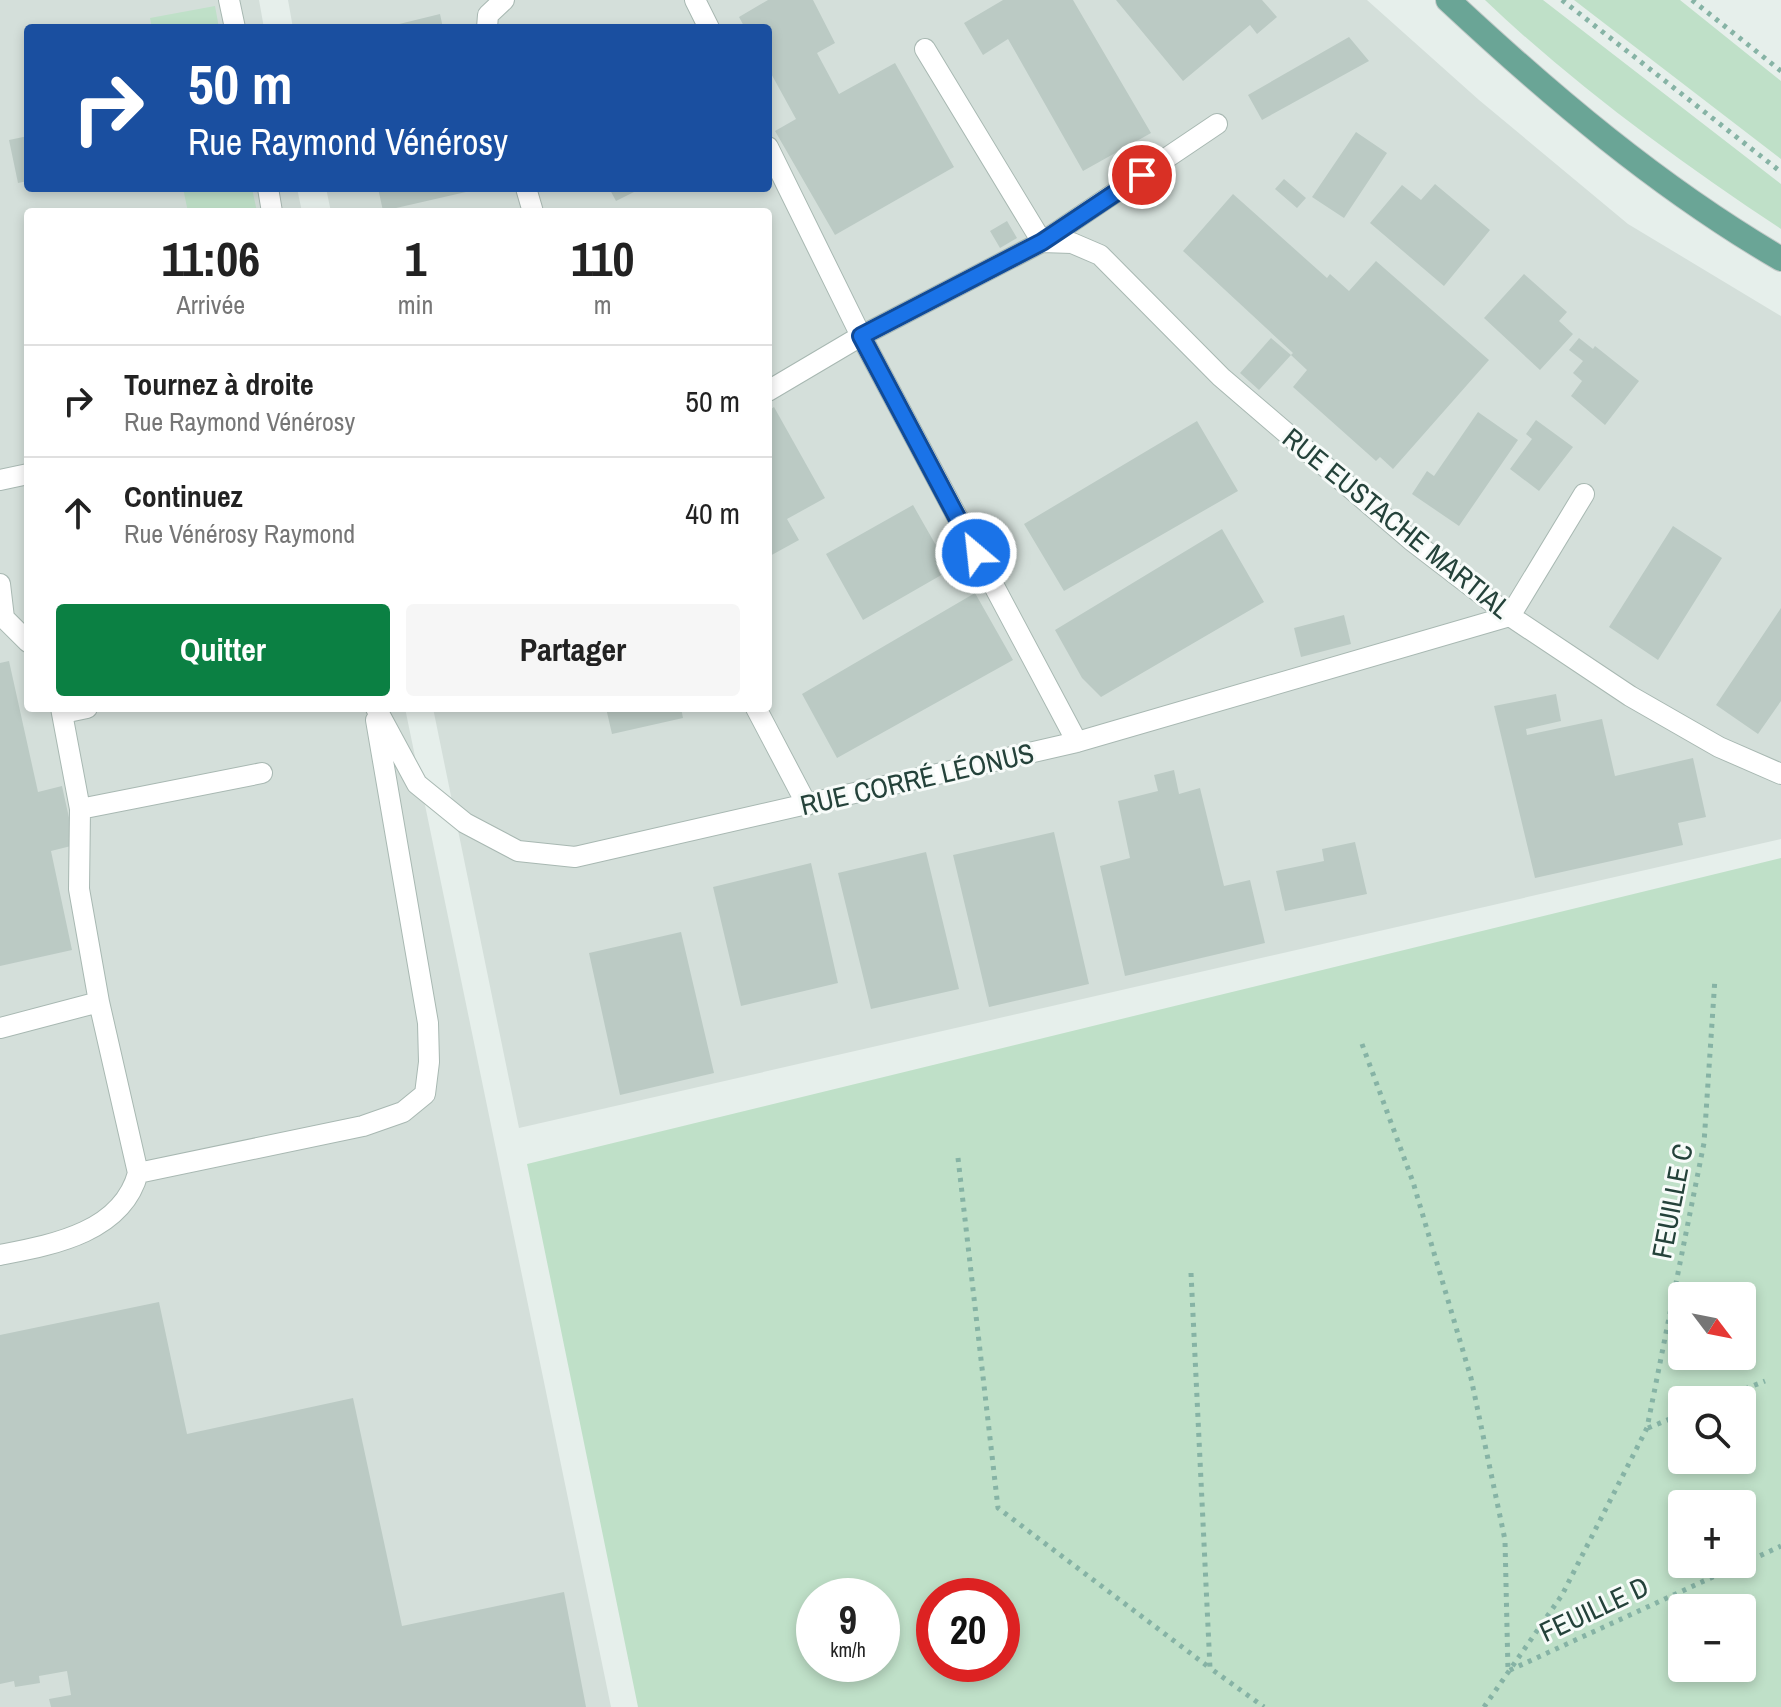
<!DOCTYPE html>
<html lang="fr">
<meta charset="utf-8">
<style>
:root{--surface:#fff;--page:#f6f6f6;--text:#222;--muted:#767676;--line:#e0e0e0;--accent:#0b8043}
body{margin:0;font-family:"Archivo Narrow",sans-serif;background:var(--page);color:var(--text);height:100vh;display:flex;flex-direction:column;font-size:30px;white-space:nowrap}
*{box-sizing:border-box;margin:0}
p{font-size:26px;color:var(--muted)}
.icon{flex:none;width:44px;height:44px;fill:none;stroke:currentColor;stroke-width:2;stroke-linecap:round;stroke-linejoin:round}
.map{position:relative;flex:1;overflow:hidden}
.sheet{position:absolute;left:24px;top:208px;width:748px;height:504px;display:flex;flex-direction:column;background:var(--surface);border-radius:8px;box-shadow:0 4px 12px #0003}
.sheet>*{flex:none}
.top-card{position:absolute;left:24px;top:24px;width:748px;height:168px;border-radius:8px;box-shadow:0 4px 12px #0003;background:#1a4fa0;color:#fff;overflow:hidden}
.needle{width:52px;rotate:122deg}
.fabs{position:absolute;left:1668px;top:1282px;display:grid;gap:16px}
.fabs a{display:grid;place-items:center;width:88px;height:88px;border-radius:8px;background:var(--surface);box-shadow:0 4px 12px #0003;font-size:40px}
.speed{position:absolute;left:796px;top:1578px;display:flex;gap:16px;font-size:40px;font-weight:700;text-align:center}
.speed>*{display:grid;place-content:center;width:104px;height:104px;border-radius:50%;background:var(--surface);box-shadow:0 4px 12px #0003;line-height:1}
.speed small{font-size:20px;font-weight:400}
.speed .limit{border:12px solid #d22;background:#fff;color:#111}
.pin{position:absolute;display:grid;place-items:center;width:68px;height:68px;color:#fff;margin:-34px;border:4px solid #fff;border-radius:50%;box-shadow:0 2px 8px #0007}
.me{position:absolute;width:88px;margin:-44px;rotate:332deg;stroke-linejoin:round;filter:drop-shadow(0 0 6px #0008)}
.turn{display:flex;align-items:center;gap:28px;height:168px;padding:0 32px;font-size:36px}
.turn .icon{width:104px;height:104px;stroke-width:2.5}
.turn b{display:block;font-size:56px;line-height:68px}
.eta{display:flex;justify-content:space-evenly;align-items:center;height:136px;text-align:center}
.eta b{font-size:48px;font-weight:800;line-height:56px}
.cta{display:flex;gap:16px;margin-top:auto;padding:16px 32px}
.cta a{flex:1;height:92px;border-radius:8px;background:var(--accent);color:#fff;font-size:32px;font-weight:800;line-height:92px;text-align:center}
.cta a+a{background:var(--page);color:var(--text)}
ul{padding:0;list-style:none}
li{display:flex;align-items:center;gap:24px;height:112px;padding:0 32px;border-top:2px solid var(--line)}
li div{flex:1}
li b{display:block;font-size:30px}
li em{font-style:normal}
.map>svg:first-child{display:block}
.built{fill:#d4dfda}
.green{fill:#bfe0c8;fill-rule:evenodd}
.building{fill:#bbcac4}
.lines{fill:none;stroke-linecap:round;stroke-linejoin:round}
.service-casing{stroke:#a8b8b2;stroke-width:22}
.primary-casing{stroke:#c2cac8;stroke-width:26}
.path{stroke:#86b3a5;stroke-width:5;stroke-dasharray:4 6;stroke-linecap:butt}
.service{stroke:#fff;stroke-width:20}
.primary{stroke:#6aa596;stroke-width:24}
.route-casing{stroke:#114b97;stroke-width:20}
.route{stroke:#1a73e8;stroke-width:14}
.labels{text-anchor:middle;stroke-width:6;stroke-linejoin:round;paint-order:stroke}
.street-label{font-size:28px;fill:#24423a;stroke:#f7fbf9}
</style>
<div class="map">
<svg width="1781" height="1707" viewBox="0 0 1781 1707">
<rect width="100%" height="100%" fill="#e6efeb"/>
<!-- built -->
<path class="built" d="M0,0h259l5,28h-236v160h269l5,24h-274v496h377l206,999h-611z
M288,0h1079l112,100 149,124 153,92v523l-1262,289 -86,-420h335v-496h-437l-5,-24h442v-160h-475z"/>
<!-- green -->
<path class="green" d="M1485,0h58l238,184v45c-103,-68 -207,-144 -296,-229z
M1574,0h106l101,81v78z
M215,6l4,22h-67l-2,-10z
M183,188h69l5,24h-69z
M1781,858v849h-1143l-111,-543zM1742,1296v60h-60v-60zM1742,1400v60h-60v-60zM1742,1504v60h-60v-60zM882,1596v68h-68v-68zM934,1596h68v68h-68zM1682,1608h60v60h-60z"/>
<!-- building -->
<path class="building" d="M768,0h45l22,43 -18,10 22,41 56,-31 59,104 -119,68 -60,-104 21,-12 -28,-51v-40h-23l-6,-11z
M1003,0h70l78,133 -68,38 -75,-132 -25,16 -19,-32z
M1116,0h146l15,17 -20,17 -7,-9 -67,56z
M440,14l3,14h-56v-1z
M1349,37l20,24 -107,59 -14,-25z
M1356,132l31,21 -43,65 -32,-21z
M28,136v45l-10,2 -9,-43z
M1284,179l22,19 -9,10 -22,-19z
M1435,184l55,46 -46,56 -74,-63 32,-38 19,15z
M378,188h101v1l-96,22z
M609,188h33l-26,13z
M1233,194l94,84 3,-4 19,17 27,-30 113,99 -96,109 -13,-12 -4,4 -83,-74 14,-17 -16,-15 2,-2 -110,-102z
M1007,221l10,17 -17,10 -10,-17z
M1524,274l43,38 -8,9 14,13 -33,36 -56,-52z
M1271,338l20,17 -32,35 -19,-17z
M1579,338l14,11 2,-3 44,35 -34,44 -34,-29 11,-15 -9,-8 10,-12 -14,-11z
M774,407l51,91 -38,21 12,21 -31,17v-146z
M1478,412l40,28 -59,86 -47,-32 15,-23 7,5z
M1536,420l37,27 -34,44 -29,-22 22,-30 -6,-5z
M1197,421l41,70 -174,100 -40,-67z
M913,505l37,65 -87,50 -37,-66z
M1673,526l49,32 -64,102 -49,-33z
M1222,529l42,73 -163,95 -19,-19 -27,-48z
M975,593l38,67 -176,98 -35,-64z
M1781,608v93l-23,33 -42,-29z
M1344,615l7,29 -50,13 -7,-29z
M9,661l29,131 24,-6 13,59 -24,6 21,99 -72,16v-303z
M1556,694l5,27 -35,8 1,6 75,-16 13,57 78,-18 13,59 -28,6 5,22 -148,33 -41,-172z
M606,708h75l2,10 -71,16z
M1174,770l5,24 21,-6 24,98 26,-6 15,63 -140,33 -25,-110 30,-8 -12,-57 40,-10 -4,-16z
M1054,832l35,152 -100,23 -36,-152z
M1355,842l12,52 -82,17 -9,-40 48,-10 -2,-12z
M926,852l33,137 -88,20 -33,-136z
M811,863l27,120 -97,23 -28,-119z
M681,932l33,141 -94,22 -31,-142z
M159,1302l28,132 166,-36 49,228 162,-34 22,115h-535l-2,-8 22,-4 -4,-24 -28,5 1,7 -25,4 -1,-6 -14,3v-349z"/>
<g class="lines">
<!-- service casing -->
<g class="service-casing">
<path id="service" d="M229,0l6,28
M695,0l14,28
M487,28l1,-13 16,-15
M925,49l117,193
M768,147l93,189 216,406
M268,188l4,24
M526,188l7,24
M1042,242l30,1 28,12 121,122 190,163 99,76 120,80 89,51 62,27
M768,391l93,-55 181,-94 175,-118
M0,480l28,-6
M0,584l4,34 24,24
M61,708l19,101 -1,80 20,113 39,171 225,-47 40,-14 22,-18 4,-32 -1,-39 -52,-303
M376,708l41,76 48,39 53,28 57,6 502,-115 433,-126 74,-122
M756,708l51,97
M63,713l24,-5
M80,809l182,-36
M0,1028l99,-26
M0,1255c51,-10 122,-22 138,-82"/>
</g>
<!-- primary casing -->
<g class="primary-casing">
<path id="primary" d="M1448,0c103,96 210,187 333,259"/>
</g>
<!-- path -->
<path class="path" d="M1562,0l219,172
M1692,0l89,71
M1362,1044l51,138 58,196 34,162 3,131 233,-107
M958,1158l40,350 212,160
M1191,1273l19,395 54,39
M1717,1400l48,-19
M1648,1428l34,-14
M1742,1564l39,-18
M1484,1707l78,-112 85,-167 57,-285 11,-165"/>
<!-- service -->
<use href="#service" class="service"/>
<!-- primary -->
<use href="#primary" class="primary"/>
</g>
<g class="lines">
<!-- route casing -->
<g class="route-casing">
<path id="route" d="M976,553l-115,-217 181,-94 100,-67"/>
</g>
<!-- route -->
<use href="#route" class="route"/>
</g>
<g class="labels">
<!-- street labels -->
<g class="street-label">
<text transform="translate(1397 523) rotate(39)" y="10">RUE EUSTACHE MARTIAL</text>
<text transform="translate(917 779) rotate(-13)" y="10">RUE CORRÉ LÉONUS</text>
<text transform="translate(1672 1201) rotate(-79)" y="10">FEUILLE C</text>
<text transform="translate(1594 1609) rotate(-25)" y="10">FEUILLE D</text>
</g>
</g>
</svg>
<div class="fabs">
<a><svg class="needle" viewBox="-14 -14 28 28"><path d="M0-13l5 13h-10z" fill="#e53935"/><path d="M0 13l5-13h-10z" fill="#767676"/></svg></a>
<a><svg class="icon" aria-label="search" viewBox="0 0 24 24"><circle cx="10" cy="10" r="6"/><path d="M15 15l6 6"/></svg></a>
<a>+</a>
<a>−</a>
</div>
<div class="speed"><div>9<small>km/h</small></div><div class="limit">20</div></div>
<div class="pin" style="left:1142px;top:175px;background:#d93025"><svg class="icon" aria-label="arrive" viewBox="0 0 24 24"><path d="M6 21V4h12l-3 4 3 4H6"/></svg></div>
<svg class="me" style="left:976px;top:553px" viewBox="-20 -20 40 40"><circle r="17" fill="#1a73e8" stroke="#fff" stroke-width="3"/><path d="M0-11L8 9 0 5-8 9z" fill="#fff"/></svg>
<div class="top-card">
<div class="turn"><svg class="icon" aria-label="right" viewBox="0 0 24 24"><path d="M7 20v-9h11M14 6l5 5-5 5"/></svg><div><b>50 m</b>Rue Raymond Vénérosy</div></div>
</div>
<section class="sheet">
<div class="eta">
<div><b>11:06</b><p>Arrivée</p></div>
<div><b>1</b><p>min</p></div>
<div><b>110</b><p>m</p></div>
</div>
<ul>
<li><svg class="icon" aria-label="right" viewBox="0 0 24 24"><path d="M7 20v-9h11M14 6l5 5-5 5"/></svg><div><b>Tournez à droite</b><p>Rue Raymond Vénérosy</p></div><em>50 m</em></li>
<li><svg class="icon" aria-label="ahead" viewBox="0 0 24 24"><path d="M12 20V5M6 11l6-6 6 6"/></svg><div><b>Continuez</b><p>Rue Vénérosy Raymond</p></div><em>40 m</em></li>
</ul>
<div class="cta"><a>Quitter</a><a>Partager</a></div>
</section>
</div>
